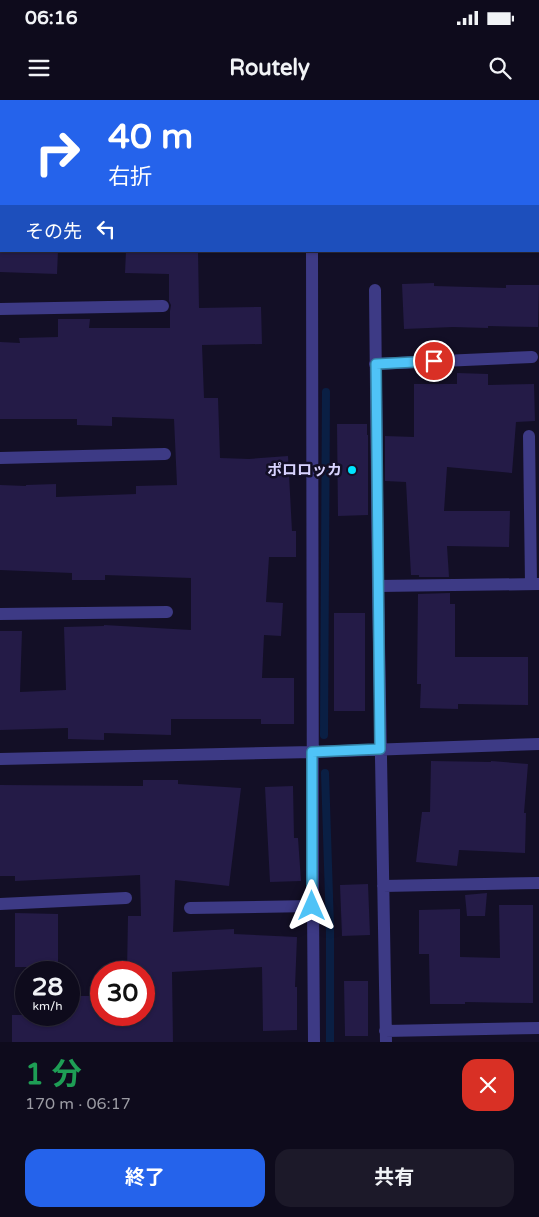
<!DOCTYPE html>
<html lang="ja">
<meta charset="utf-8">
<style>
:root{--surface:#0e0b1c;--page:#1c1929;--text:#f1f3f6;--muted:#9b9ba3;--line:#2e2b3b;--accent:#2563eb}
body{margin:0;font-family:"Varela Round","Noto Sans JP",sans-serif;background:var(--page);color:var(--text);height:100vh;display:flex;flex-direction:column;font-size:19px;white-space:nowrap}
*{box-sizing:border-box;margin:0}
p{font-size:16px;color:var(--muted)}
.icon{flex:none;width:28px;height:28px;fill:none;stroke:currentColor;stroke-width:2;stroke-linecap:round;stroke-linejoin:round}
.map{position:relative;height:942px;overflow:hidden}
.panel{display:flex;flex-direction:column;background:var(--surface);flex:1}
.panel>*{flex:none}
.guide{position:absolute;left:0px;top:0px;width:540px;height:152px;box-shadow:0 1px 4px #0004,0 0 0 1px var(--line);background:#2563eb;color:#fff;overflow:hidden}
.speed{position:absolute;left:15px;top:861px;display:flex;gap:10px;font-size:25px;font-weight:700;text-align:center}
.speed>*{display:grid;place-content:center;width:65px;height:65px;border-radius:50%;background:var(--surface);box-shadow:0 1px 4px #0004,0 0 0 1px var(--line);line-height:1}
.speed small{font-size:12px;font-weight:400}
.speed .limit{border:8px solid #d22;background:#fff;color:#111}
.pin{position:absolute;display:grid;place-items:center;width:42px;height:42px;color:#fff;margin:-21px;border:2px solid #fff;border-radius:50%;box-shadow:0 1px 5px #0007}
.me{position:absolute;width:55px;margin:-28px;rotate:0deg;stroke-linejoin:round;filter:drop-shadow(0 0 4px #0008)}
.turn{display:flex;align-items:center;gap:18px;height:105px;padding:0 25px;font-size:22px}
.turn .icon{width:65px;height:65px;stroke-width:2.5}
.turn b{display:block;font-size:35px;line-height:42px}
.then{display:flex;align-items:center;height:48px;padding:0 25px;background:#0003;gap:10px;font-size:19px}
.round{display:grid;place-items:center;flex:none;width:52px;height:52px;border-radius:15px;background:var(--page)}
.overview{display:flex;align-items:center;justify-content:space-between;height:85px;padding:0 25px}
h1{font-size:30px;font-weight:700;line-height:38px;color:#1e9e55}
.primary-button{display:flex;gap:10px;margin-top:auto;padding:10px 25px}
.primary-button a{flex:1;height:58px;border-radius:15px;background:var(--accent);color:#fff;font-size:20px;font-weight:700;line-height:58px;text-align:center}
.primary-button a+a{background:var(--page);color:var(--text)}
.status{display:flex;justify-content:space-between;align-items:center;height:35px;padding:0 25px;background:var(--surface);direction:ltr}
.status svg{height:14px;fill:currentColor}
header{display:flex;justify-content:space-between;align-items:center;height:65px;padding:0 25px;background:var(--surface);font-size:22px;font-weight:700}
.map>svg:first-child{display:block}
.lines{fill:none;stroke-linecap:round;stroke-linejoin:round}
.stream{stroke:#0a1f44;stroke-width:8}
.building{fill:#241b47}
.street{stroke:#3d3a85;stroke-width:12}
.route-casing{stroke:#337fa1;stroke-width:12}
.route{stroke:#4fc3f7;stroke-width:9}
.poi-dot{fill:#00e5ff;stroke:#130f26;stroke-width:2}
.labels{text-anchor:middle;stroke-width:5;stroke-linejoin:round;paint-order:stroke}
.poi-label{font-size:15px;font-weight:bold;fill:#d9d4ff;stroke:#130f26;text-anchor:end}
</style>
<div class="status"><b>06:16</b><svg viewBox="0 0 49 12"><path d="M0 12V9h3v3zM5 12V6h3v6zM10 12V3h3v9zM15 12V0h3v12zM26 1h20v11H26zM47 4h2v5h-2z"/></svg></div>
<header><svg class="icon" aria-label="menu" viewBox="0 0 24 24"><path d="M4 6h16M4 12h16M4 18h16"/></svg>Routely<svg class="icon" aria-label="search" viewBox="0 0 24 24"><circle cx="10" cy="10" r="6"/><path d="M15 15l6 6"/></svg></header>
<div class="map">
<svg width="539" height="942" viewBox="0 0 539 942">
<rect width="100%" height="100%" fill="#130f26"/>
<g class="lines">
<!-- stream -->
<path class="stream" d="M324,635l2,-343
M325,673l5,154v115"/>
</g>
<!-- building -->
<path class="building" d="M0,151h58l-1,23 -57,-2z
M126,151h72l1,57 62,-1 1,37 -60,1 2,53h14l2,60 29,1 39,-3 4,75h4v26h-27l-3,45 17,1 -2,33 -17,-1 -2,43h32v46h-33v-5h-90v16l-67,-2v7l-36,-1v-11l-68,2v-99h22l-2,61 46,-2 -2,-63 40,-1v-1l87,5v-52l-86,-3v5h-33v-7l-72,-3v-85l26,1v-1l30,-1v13l80,-3v-8l41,-1 -3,-66 -62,-2v9l-35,-1v-6h-77v-77l20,1 -1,-5 39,-1v-18h32l-1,9h81v-17l1,-6 -2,-4v-27l-44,-1z
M434,183v3l72,2v-3h33l-1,42 -50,-1v2l-35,-1 -49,2 -2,-45z
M457,273l31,1v11l46,-1 1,37 -19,1 -4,51 -65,-6 -3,44h66l-1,36 -62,-1 2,31h-30v-2h-8l-5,-93 -21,-1v-45l29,1v-53h43z
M337,324h30v11h1v80l-30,1z
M450,493v11h5v53h73v48l-70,-1v5l-38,-1 1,-24h-4l1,-90z
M334,513h31v98h-31z
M431,661l60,1v-1l37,3 -4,49h2l-1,40 -66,-3 -2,16 -41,-4 6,-50h8z
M143,680h35v4l63,4 -12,98 -54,-6 -2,52 61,-3v5l63,3 -2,50h2v43l-34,1 -1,-64 -90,5 1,70h-161v-27h57v-19h32v19h43v-43h-17l1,-56h13l-1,-41 -125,6v-5h-15v-91l143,1z
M293,686l1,52h4l3,43 -31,1 -5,-95z
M368,784l2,51 -28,1 -2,-51z
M487,793l-2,23h-18l-2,-21z
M499,805h34v98l-68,-1v2h-35l-1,-50h-10v-44l41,-1v48l40,1z
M15,813l43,1v53h-43z
M344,881h24v55h-23z"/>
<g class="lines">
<!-- street -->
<path class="street" d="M312,0v1
M0,67l1,-1
M312,151l1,655 1,136
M375,190l3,296
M0,209l163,-3
M375,264l157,-7
M529,336l2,148
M0,358l165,-4
M0,514l167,-2
M0,659l312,-7 227,-8
M383,786l156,-3
M0,804l126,-6
M190,808l123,-2
M385,931l154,-3
M386,942l-8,-456 161,-2"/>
</g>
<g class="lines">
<!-- route casing -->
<g class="route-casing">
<path id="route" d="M312,806v-154l68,-3 -4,-385 58,-3"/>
</g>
<!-- route -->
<use href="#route" class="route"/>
</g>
<!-- markers -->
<circle class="poi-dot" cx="352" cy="370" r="5"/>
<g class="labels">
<!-- poi labels -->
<g class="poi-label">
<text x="342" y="375">ポロロッカ</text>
</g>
</g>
</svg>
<div class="speed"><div>28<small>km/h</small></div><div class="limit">30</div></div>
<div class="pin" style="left:434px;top:261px;background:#d93025"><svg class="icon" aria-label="arrive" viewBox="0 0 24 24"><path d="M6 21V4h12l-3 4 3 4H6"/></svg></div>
<svg class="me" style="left:312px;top:806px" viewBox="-20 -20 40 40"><path d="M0-17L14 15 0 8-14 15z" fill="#4fc3f7" stroke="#fff" stroke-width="4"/></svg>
<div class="guide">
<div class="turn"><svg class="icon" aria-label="right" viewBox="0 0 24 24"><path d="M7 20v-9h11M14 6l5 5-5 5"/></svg><div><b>40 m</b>右折</div></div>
<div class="then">その先<svg class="icon" aria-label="left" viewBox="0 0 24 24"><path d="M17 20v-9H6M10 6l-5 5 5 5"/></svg></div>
</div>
</div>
<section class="panel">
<div class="overview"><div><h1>1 分</h1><p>170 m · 06:17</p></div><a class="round" style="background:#d93025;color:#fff"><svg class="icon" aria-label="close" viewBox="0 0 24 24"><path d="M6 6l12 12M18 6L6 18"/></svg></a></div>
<div class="primary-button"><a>終了</a><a>共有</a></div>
</section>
